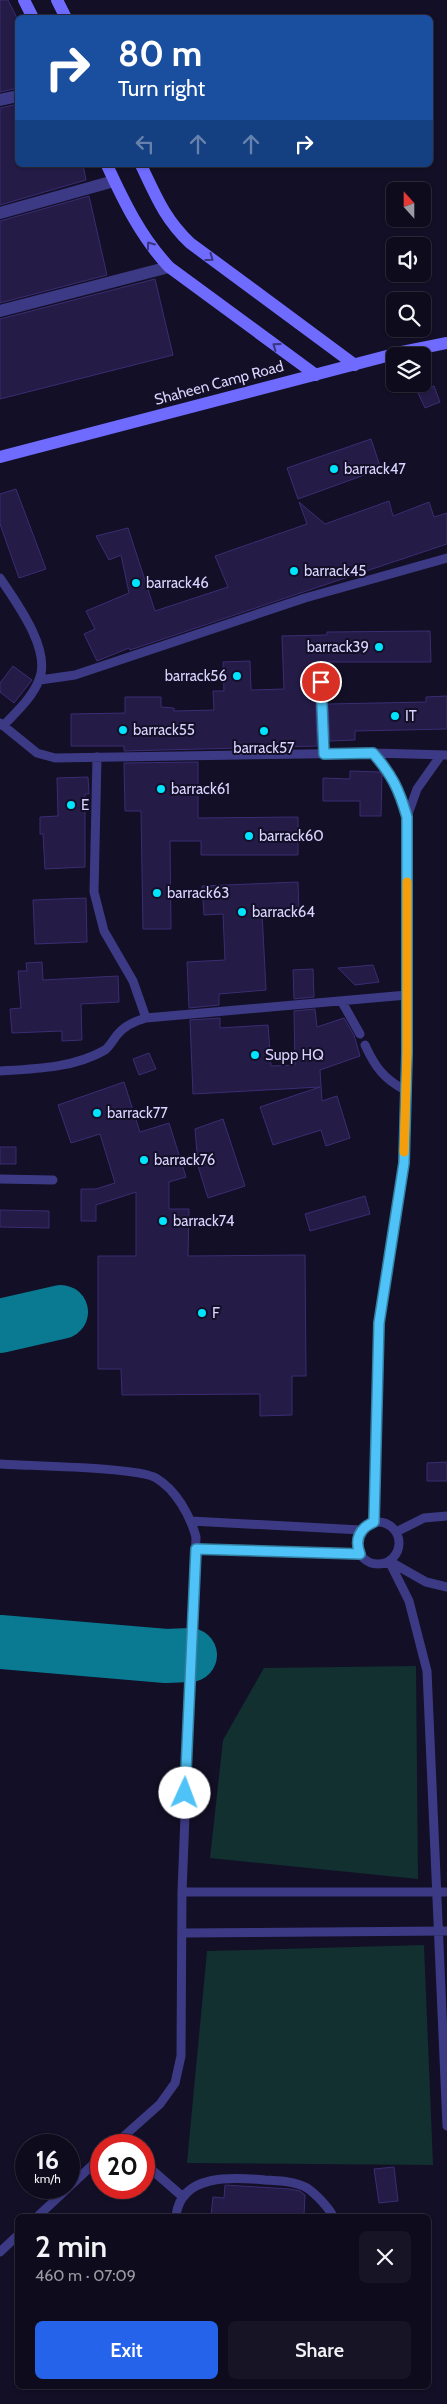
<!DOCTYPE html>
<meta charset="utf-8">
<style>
:root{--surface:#0e0b1c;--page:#171425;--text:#f1f3f6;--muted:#9b9ba3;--line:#2e2b3b;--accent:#2563eb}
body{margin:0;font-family:Cabin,sans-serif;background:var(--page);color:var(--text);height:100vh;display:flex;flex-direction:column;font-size:19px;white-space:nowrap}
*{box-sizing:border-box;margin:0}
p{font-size:16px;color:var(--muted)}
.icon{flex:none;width:28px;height:28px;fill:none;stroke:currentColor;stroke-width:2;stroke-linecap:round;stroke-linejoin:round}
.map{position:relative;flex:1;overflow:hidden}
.side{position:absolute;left:15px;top:2214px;width:416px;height:175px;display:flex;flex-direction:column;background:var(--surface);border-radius:8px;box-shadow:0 1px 4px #0004,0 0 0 1px var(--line)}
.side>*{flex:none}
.hud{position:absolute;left:15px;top:15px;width:418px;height:152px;border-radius:8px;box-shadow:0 1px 4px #0004,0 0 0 1px var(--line);background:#1a4fa0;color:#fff;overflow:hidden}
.needle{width:32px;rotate:339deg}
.buttons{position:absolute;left:386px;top:182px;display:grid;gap:10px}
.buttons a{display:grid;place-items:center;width:45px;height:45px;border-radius:8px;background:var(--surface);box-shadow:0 1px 4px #0004,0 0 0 1px var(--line);font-size:25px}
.speed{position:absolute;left:15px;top:2134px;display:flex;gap:10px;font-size:25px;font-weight:700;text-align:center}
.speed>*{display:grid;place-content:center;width:65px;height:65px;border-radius:50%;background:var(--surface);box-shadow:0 1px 4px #0004,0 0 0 1px var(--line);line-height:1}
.speed small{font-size:12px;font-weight:400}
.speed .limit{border:8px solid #d22;background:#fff;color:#111}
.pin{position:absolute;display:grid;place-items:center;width:42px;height:42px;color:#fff;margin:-21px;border:2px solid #fff;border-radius:50%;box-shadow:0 1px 5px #0007}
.me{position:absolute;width:55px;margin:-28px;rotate:2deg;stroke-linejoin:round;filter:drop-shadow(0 0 4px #0008)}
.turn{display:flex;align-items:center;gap:18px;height:105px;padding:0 20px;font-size:22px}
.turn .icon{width:65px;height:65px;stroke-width:2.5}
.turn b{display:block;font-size:35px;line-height:42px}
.lanes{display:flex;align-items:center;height:48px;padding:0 20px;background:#0003;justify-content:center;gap:25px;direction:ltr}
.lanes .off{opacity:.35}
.round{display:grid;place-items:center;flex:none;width:52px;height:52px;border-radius:8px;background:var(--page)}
.headline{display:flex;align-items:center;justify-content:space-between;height:85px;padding:0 20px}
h1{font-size:30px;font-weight:600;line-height:38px}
.button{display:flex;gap:10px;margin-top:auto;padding:10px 20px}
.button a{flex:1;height:58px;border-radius:8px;background:var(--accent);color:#fff;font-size:20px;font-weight:600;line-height:58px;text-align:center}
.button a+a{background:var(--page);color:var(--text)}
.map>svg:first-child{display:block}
.green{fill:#12302f}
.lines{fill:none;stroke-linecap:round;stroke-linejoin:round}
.taxiway{stroke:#0a7a92;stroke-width:54}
.building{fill:#241b47;stroke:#3b2d73}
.lane{stroke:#3d3a85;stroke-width:9}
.street{stroke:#3d3a85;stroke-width:12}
.secondary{stroke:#6f6bff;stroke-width:12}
.oneway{stroke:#38347d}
.route-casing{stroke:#337fa1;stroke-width:12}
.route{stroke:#4fc3f7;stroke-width:9}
.slow{stroke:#f59e0b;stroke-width:9}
.poi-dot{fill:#00e5ff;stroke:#130f26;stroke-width:2}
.labels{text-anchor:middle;stroke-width:4;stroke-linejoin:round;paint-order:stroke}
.street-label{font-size:15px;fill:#d9d4ff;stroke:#130f26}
.poi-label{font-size:15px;fill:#d9d4ff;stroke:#130f26;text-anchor:start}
</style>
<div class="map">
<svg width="447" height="2404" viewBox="0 0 447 2404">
<rect width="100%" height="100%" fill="#130f26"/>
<!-- green -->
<path class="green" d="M416,1666l2,213 -208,-21 13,-118 41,-72z
M424,1945l9,220 -246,-2 20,-212z"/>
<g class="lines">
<!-- taxiway -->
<path class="taxiway" d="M0,1326l61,-14
M0,1642l166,14 24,-1"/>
</g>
<!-- building -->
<path class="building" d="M0,0h8l10,20v68l-18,4z
M18,104v61h65l3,15 -86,25v-97z
M89,196l18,79 -107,28v-82z
M155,279l18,76 -173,44v-80z
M434,386l6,16 -15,6 -7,-15z
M371,439l10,30 -83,30 -11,-31z
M16,489l30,80 -27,9 -19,-54v-30z
M389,501l4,15 36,-14 5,15 13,-4v31l-317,106 -1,-2 -32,13 -13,-27 11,-5 -9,-18 43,-18 -8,-38 -12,5 -13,-24 32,-8 27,83 73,-24 -13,-31 92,-32 -8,-22 26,22z
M430,631l1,31h-114l1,15 -3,5 2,64 -193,5v-5h-53v-32l54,-1v-16h36v10l13,1v3l40,-1 -1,-19h11l-1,-29 27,-1 1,29 33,-1 -2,-53 45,-1v-3z
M13,666l19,14 -18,23 -14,-11v-9z
M447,696v33l-92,2v9l-25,1 -2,-37 98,-2v-5z
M198,762v56l100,-1v38h-97v-14h-31l1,88h-28l-2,-118h-16l-1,-48z
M350,771l30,1 2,3 -1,41h-21v-15h-37v-23l27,1z
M88,777l1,17h-4v73l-40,2 -2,-35h-3v-17l18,-1 -1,-38z
M298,882l1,29 -37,1 4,78 -47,4v11l-30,3 -2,-46 38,-2 -2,-46 -19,1 -2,-29z
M86,898l1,44 -52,2 -2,-44z
M42,962l1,18 75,-4 1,26 -38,2 1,36 -20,1v-10l-50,2 -2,-24 11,-1 -3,-37h9l-1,-8z
M373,965l6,17 -24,3 -17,-17z
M313,969l1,28 -20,2 -1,-29z
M315,1009l2,18 27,-9 10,17 6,21 -40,14 2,31 15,-5 13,42 -24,8 -5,-16 -48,15 -13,-38 60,-20 -127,7 -3,-74 30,-2v10l48,-3 3,41 24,-1 -1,-54z
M149,1053l7,16 -17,6 -6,-16z
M124,1082l16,50 29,-9 17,54 -17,5v27h20l-1,47 117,-1 1,121h-14v39l-32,1v-22l-138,1 -1,-26h-23v-113h38v-64l-40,13v16h-15v-32h15l19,-6 -15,-49 -29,9 -13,-38z
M223,1119l22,67 -37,12 -10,-32 -3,-37z
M0,1147h16v17h-16z
M365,1196l5,18 -60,17 -5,-17z
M0,1210l49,1v17l-49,-1z
M447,1462v19h-20v-18z
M394,2167l4,34 -19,2 -5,-34z
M225,2185l65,4 10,2 5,4 -1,21h-93l2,-19 11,1z"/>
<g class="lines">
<!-- lane -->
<path class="lane" d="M0,578c16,24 52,72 39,102 -7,18 -23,32 -36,46
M40,680l35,-5 230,-77 142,-40
M321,682l3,72
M0,723l37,30 18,5 318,-5 74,2
M373,753c19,22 26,36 34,64v236l-3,110 -25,160 -4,199
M97,757l-3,135 10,39 29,50 13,37
M407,817l10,-28 24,-34
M342,1002l18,32
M365,1045c10,22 19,34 40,45
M0,1071c35,-2 74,-3 105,-21 5,-4 8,-10 12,-15 8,-10 18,-14 29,-17l261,-23
M0,1179l53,1
M0,1464c28,2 138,3 156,14 20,12 34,37 40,59l-14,355 -1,164 -6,27 -15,21 -46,41
M191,1521l170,9
M357 1543a21 21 0 1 1 42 0a21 21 0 1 1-42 0Z
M396,1532l28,-14 23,-2
M196,1549l164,5
M389,1561l20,40 18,70 20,455
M389,1561l37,21 21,5
M182,1892h265
M182,1933l265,-2
M144,2163l39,34
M38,2216l63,-59
M176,2216c5,-43 58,-39 89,-36 14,1 29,1 42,8 9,6 21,19 26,28
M0,2252l18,-17"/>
<!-- street -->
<path class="street" d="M0,100l18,-4
M0,213l114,-32
M0,311l169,-44"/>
<!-- secondary -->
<path class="secondary" d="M24,0l9,18
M57,0l9,18
M107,165c17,37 34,72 62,102l147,108
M141,165c15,31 23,53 49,78l165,122
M0,457l402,-105 45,-9"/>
</g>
<!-- one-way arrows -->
<defs><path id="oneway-chevron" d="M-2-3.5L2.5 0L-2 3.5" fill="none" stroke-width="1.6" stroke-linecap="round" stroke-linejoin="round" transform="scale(1.25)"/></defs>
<g class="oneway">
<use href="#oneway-chevron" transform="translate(150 245) rotate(-126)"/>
<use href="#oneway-chevron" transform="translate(210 258) rotate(36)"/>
<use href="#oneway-chevron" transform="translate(276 346) rotate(-144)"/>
</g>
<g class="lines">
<!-- route casing -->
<g class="route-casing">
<path id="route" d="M185,1793l11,-244 164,5c-6,-15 0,-26 14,-32l5,-199 25,-160 3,-110v-236c-8,-28 -15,-42 -34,-64l-49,1 -3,-72"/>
</g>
<!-- route -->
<use href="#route" class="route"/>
<!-- slow -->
<path class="slow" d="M404,1152l3,-99v-171"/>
</g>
<!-- markers -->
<g class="poi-dot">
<circle cx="334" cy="469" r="5"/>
<circle cx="294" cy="571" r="5"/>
<circle cx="136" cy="583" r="5"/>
<circle cx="379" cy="647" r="5"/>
<circle cx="237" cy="676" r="5"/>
<circle cx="395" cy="716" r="5"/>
<circle cx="123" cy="730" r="5"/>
<circle cx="264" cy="731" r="5"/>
<circle cx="161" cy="789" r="5"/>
<circle cx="71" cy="805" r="5"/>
<circle cx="249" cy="836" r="5"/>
<circle cx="157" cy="893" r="5"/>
<circle cx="242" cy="912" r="5"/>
<circle cx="255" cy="1055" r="5"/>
<circle cx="97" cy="1113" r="5"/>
<circle cx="144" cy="1160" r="5"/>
<circle cx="163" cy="1221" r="5"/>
<circle cx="202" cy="1313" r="5"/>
</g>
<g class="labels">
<!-- street labels -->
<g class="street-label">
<text transform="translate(219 383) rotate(-15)" y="5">Shaheen Camp Road</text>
</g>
<!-- poi labels -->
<g class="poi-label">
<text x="344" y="474">barrack47</text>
<text x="304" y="576">barrack45</text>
<text x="146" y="588">barrack46</text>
<text x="369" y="652" text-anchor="end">barrack39</text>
<text x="227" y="681" text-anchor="end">barrack56</text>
<text x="405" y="721">IT</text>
<text x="133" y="735">barrack55</text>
<text x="264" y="753" text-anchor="middle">barrack57</text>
<text x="171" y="794">barrack61</text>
<text x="81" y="810">E</text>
<text x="259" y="841">barrack60</text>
<text x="167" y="898">barrack63</text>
<text x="252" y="917">barrack64</text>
<text x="265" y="1060">Supp HQ</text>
<text x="107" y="1118">barrack77</text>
<text x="154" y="1165">barrack76</text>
<text x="173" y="1226">barrack74</text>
<text x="212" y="1318">F</text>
</g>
</g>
</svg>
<div class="buttons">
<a><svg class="needle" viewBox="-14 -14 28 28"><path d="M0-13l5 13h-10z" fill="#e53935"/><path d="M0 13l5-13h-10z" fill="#9b9ba3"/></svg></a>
<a><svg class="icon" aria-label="sound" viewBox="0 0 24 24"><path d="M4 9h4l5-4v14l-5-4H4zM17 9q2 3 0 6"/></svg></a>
<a><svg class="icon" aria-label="search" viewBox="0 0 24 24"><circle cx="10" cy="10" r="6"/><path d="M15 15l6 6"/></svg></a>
<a><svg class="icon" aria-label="layers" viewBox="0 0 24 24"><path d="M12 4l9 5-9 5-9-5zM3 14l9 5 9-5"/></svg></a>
</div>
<div class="speed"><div>16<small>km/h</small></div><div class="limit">20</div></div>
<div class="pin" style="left:321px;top:682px;background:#d93025"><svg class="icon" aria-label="arrive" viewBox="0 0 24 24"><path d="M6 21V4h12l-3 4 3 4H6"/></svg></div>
<svg class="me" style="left:185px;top:1793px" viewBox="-20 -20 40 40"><circle r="19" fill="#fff"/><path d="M0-13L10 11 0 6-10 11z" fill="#4fc3f7"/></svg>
<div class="hud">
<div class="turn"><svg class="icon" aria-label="right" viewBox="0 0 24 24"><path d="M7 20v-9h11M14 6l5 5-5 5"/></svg><div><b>80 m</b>Turn right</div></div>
<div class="lanes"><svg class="icon off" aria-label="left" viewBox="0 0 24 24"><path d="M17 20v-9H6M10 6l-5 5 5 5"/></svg><svg class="icon off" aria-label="ahead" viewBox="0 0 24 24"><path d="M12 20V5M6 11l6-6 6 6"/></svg><svg class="icon off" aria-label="ahead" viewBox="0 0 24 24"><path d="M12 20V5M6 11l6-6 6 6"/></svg><svg class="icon" aria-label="right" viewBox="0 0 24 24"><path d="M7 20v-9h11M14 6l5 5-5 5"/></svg></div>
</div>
<section class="side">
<div class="headline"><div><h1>2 min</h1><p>460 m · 07:09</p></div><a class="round"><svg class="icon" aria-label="close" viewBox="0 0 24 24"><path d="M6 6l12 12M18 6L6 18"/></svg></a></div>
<div class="button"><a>Exit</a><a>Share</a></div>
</section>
</div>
